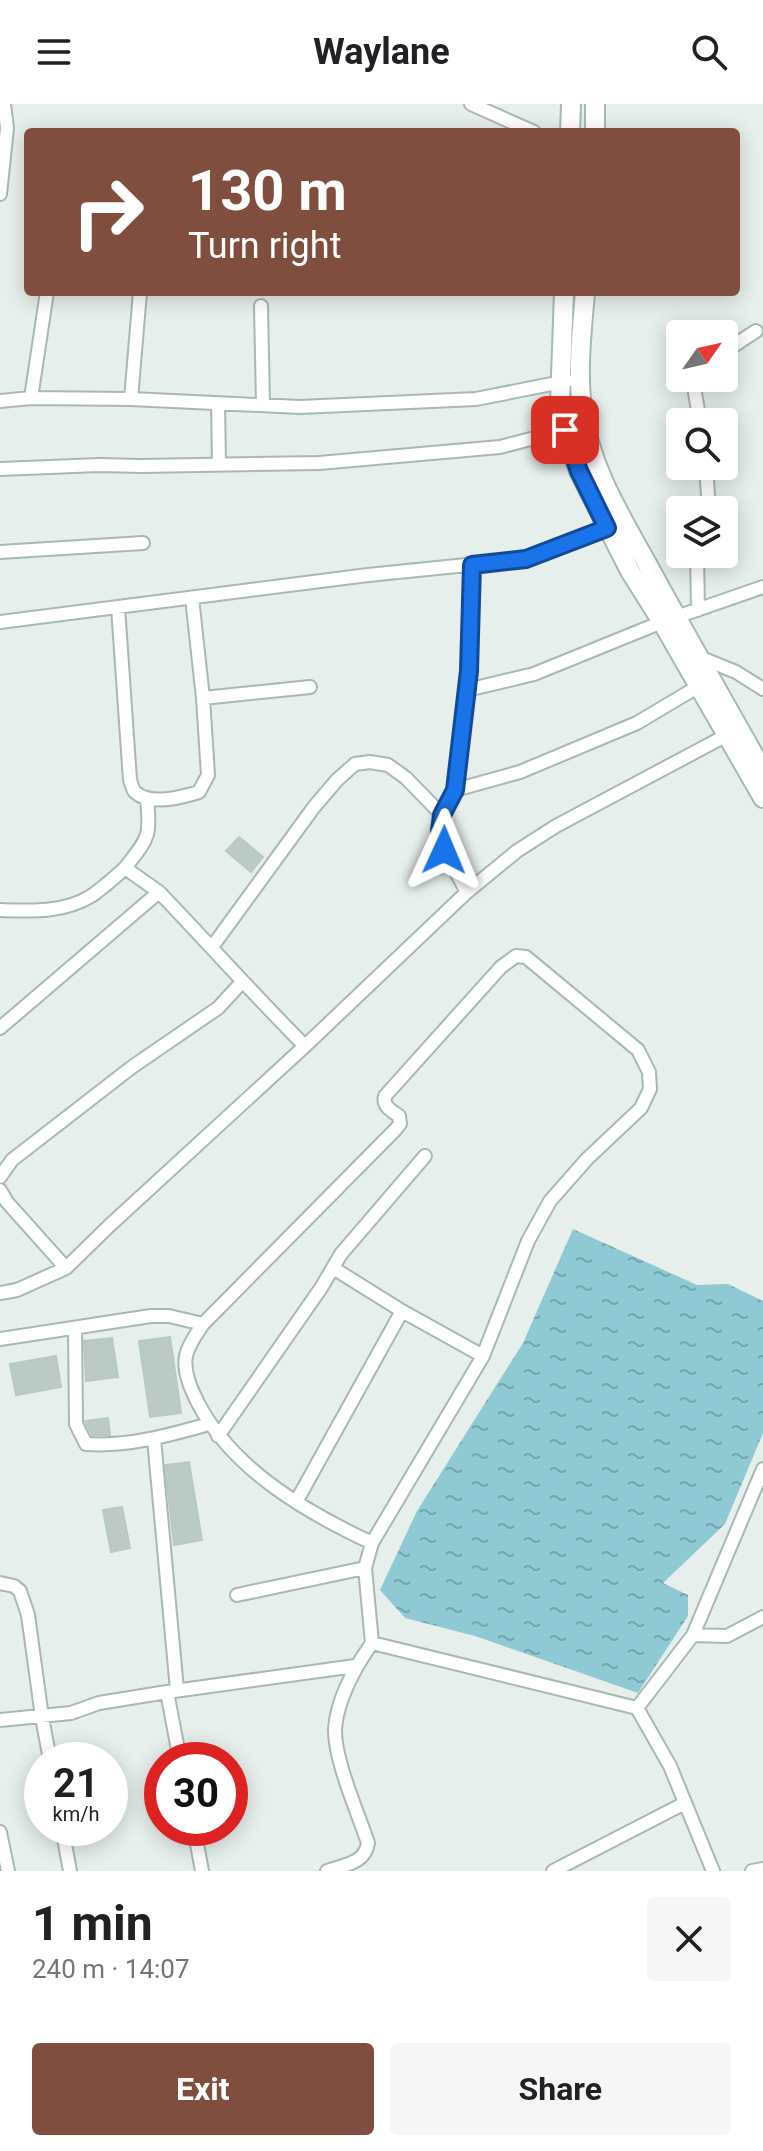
<!DOCTYPE html>
<meta charset="utf-8">
<style>
:root{--surface:#fff;--page:#f6f6f6;--text:#202124;--muted:#757577;--accent:#7f4e3f}
body{margin:0;font-family:Roboto,sans-serif;background:var(--page);color:var(--text);height:100vh;display:flex;flex-direction:column;font-size:30px;white-space:nowrap}
*{box-sizing:border-box;margin:0}
p{font-size:26px;color:var(--muted)}
.icon{flex:none;width:44px;height:44px;fill:none;stroke:currentColor;stroke-width:2;stroke-linecap:round;stroke-linejoin:round}
.map{position:relative;height:1767px;overflow:hidden}
.drawer{display:flex;flex-direction:column;background:var(--surface);flex:1}
.drawer>*{flex:none}
.guide{position:absolute;left:24px;top:24px;width:716px;height:168px;border-radius:8px;box-shadow:0 4px 20px #0003;background:#7f4e3f;color:#fff;overflow:hidden}
.needle{width:52px;rotate:56deg}
.fabs{position:absolute;left:666px;top:216px;display:grid;gap:16px}
.fabs a{display:grid;place-items:center;width:72px;height:72px;border-radius:8px;background:var(--surface);box-shadow:0 4px 20px #0003;font-size:40px}
.speed{position:absolute;left:24px;top:1638px;display:flex;gap:16px;font-size:40px;font-weight:700;text-align:center}
.speed>*{display:grid;place-content:center;width:104px;height:104px;border-radius:50%;background:var(--surface);box-shadow:0 4px 20px #0003;line-height:1}
.speed small{font-size:20px;font-weight:400}
.speed .limit{border:12px solid #d22;background:#fff;color:#111}
.pin{position:absolute;display:grid;place-items:center;width:68px;height:68px;color:#fff;margin:-34px;border-radius:16px;box-shadow:0 4px 12px #0006}
.me{position:absolute;width:88px;margin:-44px;rotate:1deg;stroke-linejoin:round;filter:drop-shadow(0 0 6px #0008)}
.turn{display:flex;align-items:center;gap:28px;height:168px;padding:0 32px;font-size:36px}
.turn .icon{width:104px;height:104px;stroke-width:2.5}
.turn b{display:block;font-size:56px;line-height:68px}
.round{display:grid;place-items:center;flex:none;width:84px;height:84px;border-radius:8px;background:var(--page)}
.summary{display:flex;align-items:center;justify-content:space-between;height:136px;padding:0 32px}
h1{font-size:48px;font-weight:700;line-height:60px}
.primary-button{display:flex;gap:16px;margin-top:auto;padding:16px 32px}
.primary-button a{flex:1;height:92px;border-radius:8px;background:var(--accent);color:#fff;font-size:32px;font-weight:700;line-height:92px;text-align:center}
.primary-button a+a{background:var(--page);color:var(--text)}
header{display:flex;justify-content:space-between;align-items:center;height:104px;padding:0 32px;background:var(--surface);font-size:36px;font-weight:700}
.map>svg:first-child{display:block}
.water{fill:url(#water-ripples)}
.building{fill:#bbcac4;stroke:#b8c9c2;stroke-width:2}
.lines{fill:none;stroke-linecap:round;stroke-linejoin:round}
.minor-casing{stroke:#a8b8b2;stroke-width:16}
.secondary-casing{stroke:#a4bbb3;stroke-width:22}
.minor{stroke:#fff;stroke-width:12}
.secondary{stroke:#fff;stroke-width:18}
.route-casing{stroke:#114b97;stroke-width:20}
.route{stroke:#1a73e8;stroke-width:14}
</style>
<header><svg class="icon" aria-label="menu" viewBox="0 0 24 24"><path d="M4 6h16M4 12h16M4 18h16"/></svg>Waylane<svg class="icon" aria-label="search" viewBox="0 0 24 24"><circle cx="10" cy="10" r="6"/><path d="M15 15l6 6"/></svg></header>
<div class="map">
<svg width="763" height="1767" viewBox="0 0 763 1767">
<defs>
<pattern id="water-ripples" width="26" height="14" patternUnits="userSpaceOnUse" patternTransform="scale(2)"><rect width="26" height="14" fill="#8ec9d4"/><path d="M2 4q2-2 4 0t4 0M15 11q2-2 4 0t4 0" fill="none" stroke="#74a5ad"/></pattern>
</defs>
<rect width="100%" height="100%" fill="#e6efeb"/>
<!-- water -->
<path class="water" d="M573,1125l124,56 31,-1 35,17v132l-38,91 -62,59 25,12v21l-50,77 -163,-57 -70,-18 -25,-28 37,-79 106,-168z"/>
<!-- building -->
<path class="building" d="M239,733l24,20 -12,15 -25,-21z
M170,1233l11,76 -31,4 -11,-76z
M112,1234l6,39 -32,4 -2,-40z
M56,1252l5,31 -45,8 -6,-31z
M108,1314l2,17h-18l-7,-14z
M189,1358l13,78 -28,5 -9,-80z
M122,1403l8,41 -19,4 -8,-42z"/>
<g class="lines">
<!-- minor casing -->
<g class="minor-casing">
<path id="minor" d="M471,0l63,28
M0,90l7,-66 -3,-24
M261,202l2,99
M724,248l32,-21
M697,274l-3,9 6,35
M31,294l16,-106
M131,295l9,-107
M0,297l31,-3 100,1 169,8 176,-8 91,-18
M218,299l1,62
M706,362l3,44
M0,365l99,-4 43,1 177,-3 181,-16 65,-17
M0,448l143,-9
M697,450l1,56
M118,503l12,173c1,3 3,10 5,12 14,14 48,5 64,0l9,-17 -5,-77 -11,-100
M0,518l368,-47 158,-16 81,-31
M699,553l37,15 27,17
M467,586l67,-16 128,-52 101,-35
M203,594l107,-11
M455,686l65,-18 117,-49 62,-37
M125,764c23,-30 26,-30 22,-69
M467,788l-23,-42 -4,-19 2,-16 13,-25 12,-100 5,-125
M0,806c31,1 64,3 91,-14 12,-8 24,-19 34,-28l34,24
M212,843l102,-140 23,-27 18,-16 15,-2 18,3 18,13 36,37
M0,924l159,-136c49,51 96,104 146,154
M0,1073l12,-17 120,-93 86,-59 24,-26
M0,1086l7,12 59,66
M333,1164l69,43 81,45
M0,1189l17,-3 49,-22 43,-42 196,-180 162,-154 50,-41 39,-25 171,-91
M203,1220c-6,9 -15,21 -17,32 -3,16 5,33 12,47 35,67 108,109 174,140
M75,1224l1,96 10,20c43,3 83,-9 123,-20
M0,1235l151,-23h18l34,8 192,-194 5,-6 -1,-8c-7,-5 -17,-10 -14,-20l116,-129 15,-11 10,1 112,93 11,22 1,17 -9,19 -54,51 -37,42 -22,40 -45,115 -111,187 -7,25 7,75c-17,24 -35,57 -37,86 -1,30 23,84 33,114 -3,21 -25,22 -41,28
M218,1332l103,-148 20,-34 84,-98
M154,1335l23,251
M296,1398l106,-191
M0,1479l14,3 6,5 8,24 14,102 8,43
M237,1491l128,-27
M693,1531l70,-166
M372,1539l265,65 33,58 43,105
M167,1588l13,68
M637,1604l56,-73 34,1 36,-19
M0,1616l71,-7 28,-10 68,-11 188,-26
M62,1724l8,43
M194,1724l8,43
M0,1728l8,39
M553,1767l132,-68
M752,1767l11,-2"/>
</g>
<!-- secondary casing -->
<g class="secondary-casing">
<path id="secondary" d="M595,0v28
M570,28l1,-28
M564,188l-4,111 5,27 14,41 51,100 32,51 101,176
M585,188c-3,38 -8,77 -3,116 7,59 40,110 68,161 37,68 75,135 113,202"/>
</g>
<!-- minor -->
<use href="#minor" class="minor"/>
<!-- secondary -->
<use href="#secondary" class="secondary"/>
</g>
<g class="lines">
<!-- route casing -->
<g class="route-casing">
<path id="route" d="M444,746l-4,-19 2,-16 13,-25 14,-119 3,-106 54,-6 81,-31 -28,-57 -14,-41"/>
</g>
<!-- route -->
<use href="#route" class="route"/>
</g>
</svg>
<div class="fabs">
<a><svg class="needle" viewBox="-14 -14 28 28"><path d="M0-13l5 13h-10z" fill="#e53935"/><path d="M0 13l5-13h-10z" fill="#757577"/></svg></a>
<a><svg class="icon" aria-label="search" viewBox="0 0 24 24"><circle cx="10" cy="10" r="6"/><path d="M15 15l6 6"/></svg></a>
<a><svg class="icon" aria-label="layers" viewBox="0 0 24 24"><path d="M12 4l9 5-9 5-9-5zM3 14l9 5 9-5"/></svg></a>
</div>
<div class="speed"><div>21<small>km/h</small></div><div class="limit">30</div></div>
<div class="pin" style="left:565px;top:326px;background:#d93025"><svg class="icon" aria-label="arrive" viewBox="0 0 24 24"><path d="M6 21V4h12l-3 4 3 4H6"/></svg></div>
<svg class="me" style="left:444px;top:746px" viewBox="-20 -20 40 40"><path d="M0-17L14 15 0 8-14 15z" fill="#1a73e8" stroke="#fff" stroke-width="4"/></svg>
<div class="guide">
<div class="turn"><svg class="icon" aria-label="right" viewBox="0 0 24 24"><path d="M7 20v-9h11M14 6l5 5-5 5"/></svg><div><b>130 m</b>Turn right</div></div>
</div>
</div>
<section class="drawer">
<div class="summary"><div><h1>1 min</h1><p>240 m · 14:07</p></div><a class="round"><svg class="icon" aria-label="close" viewBox="0 0 24 24"><path d="M6 6l12 12M18 6L6 18"/></svg></a></div>
<div class="primary-button"><a>Exit</a><a>Share</a></div>
</section>
